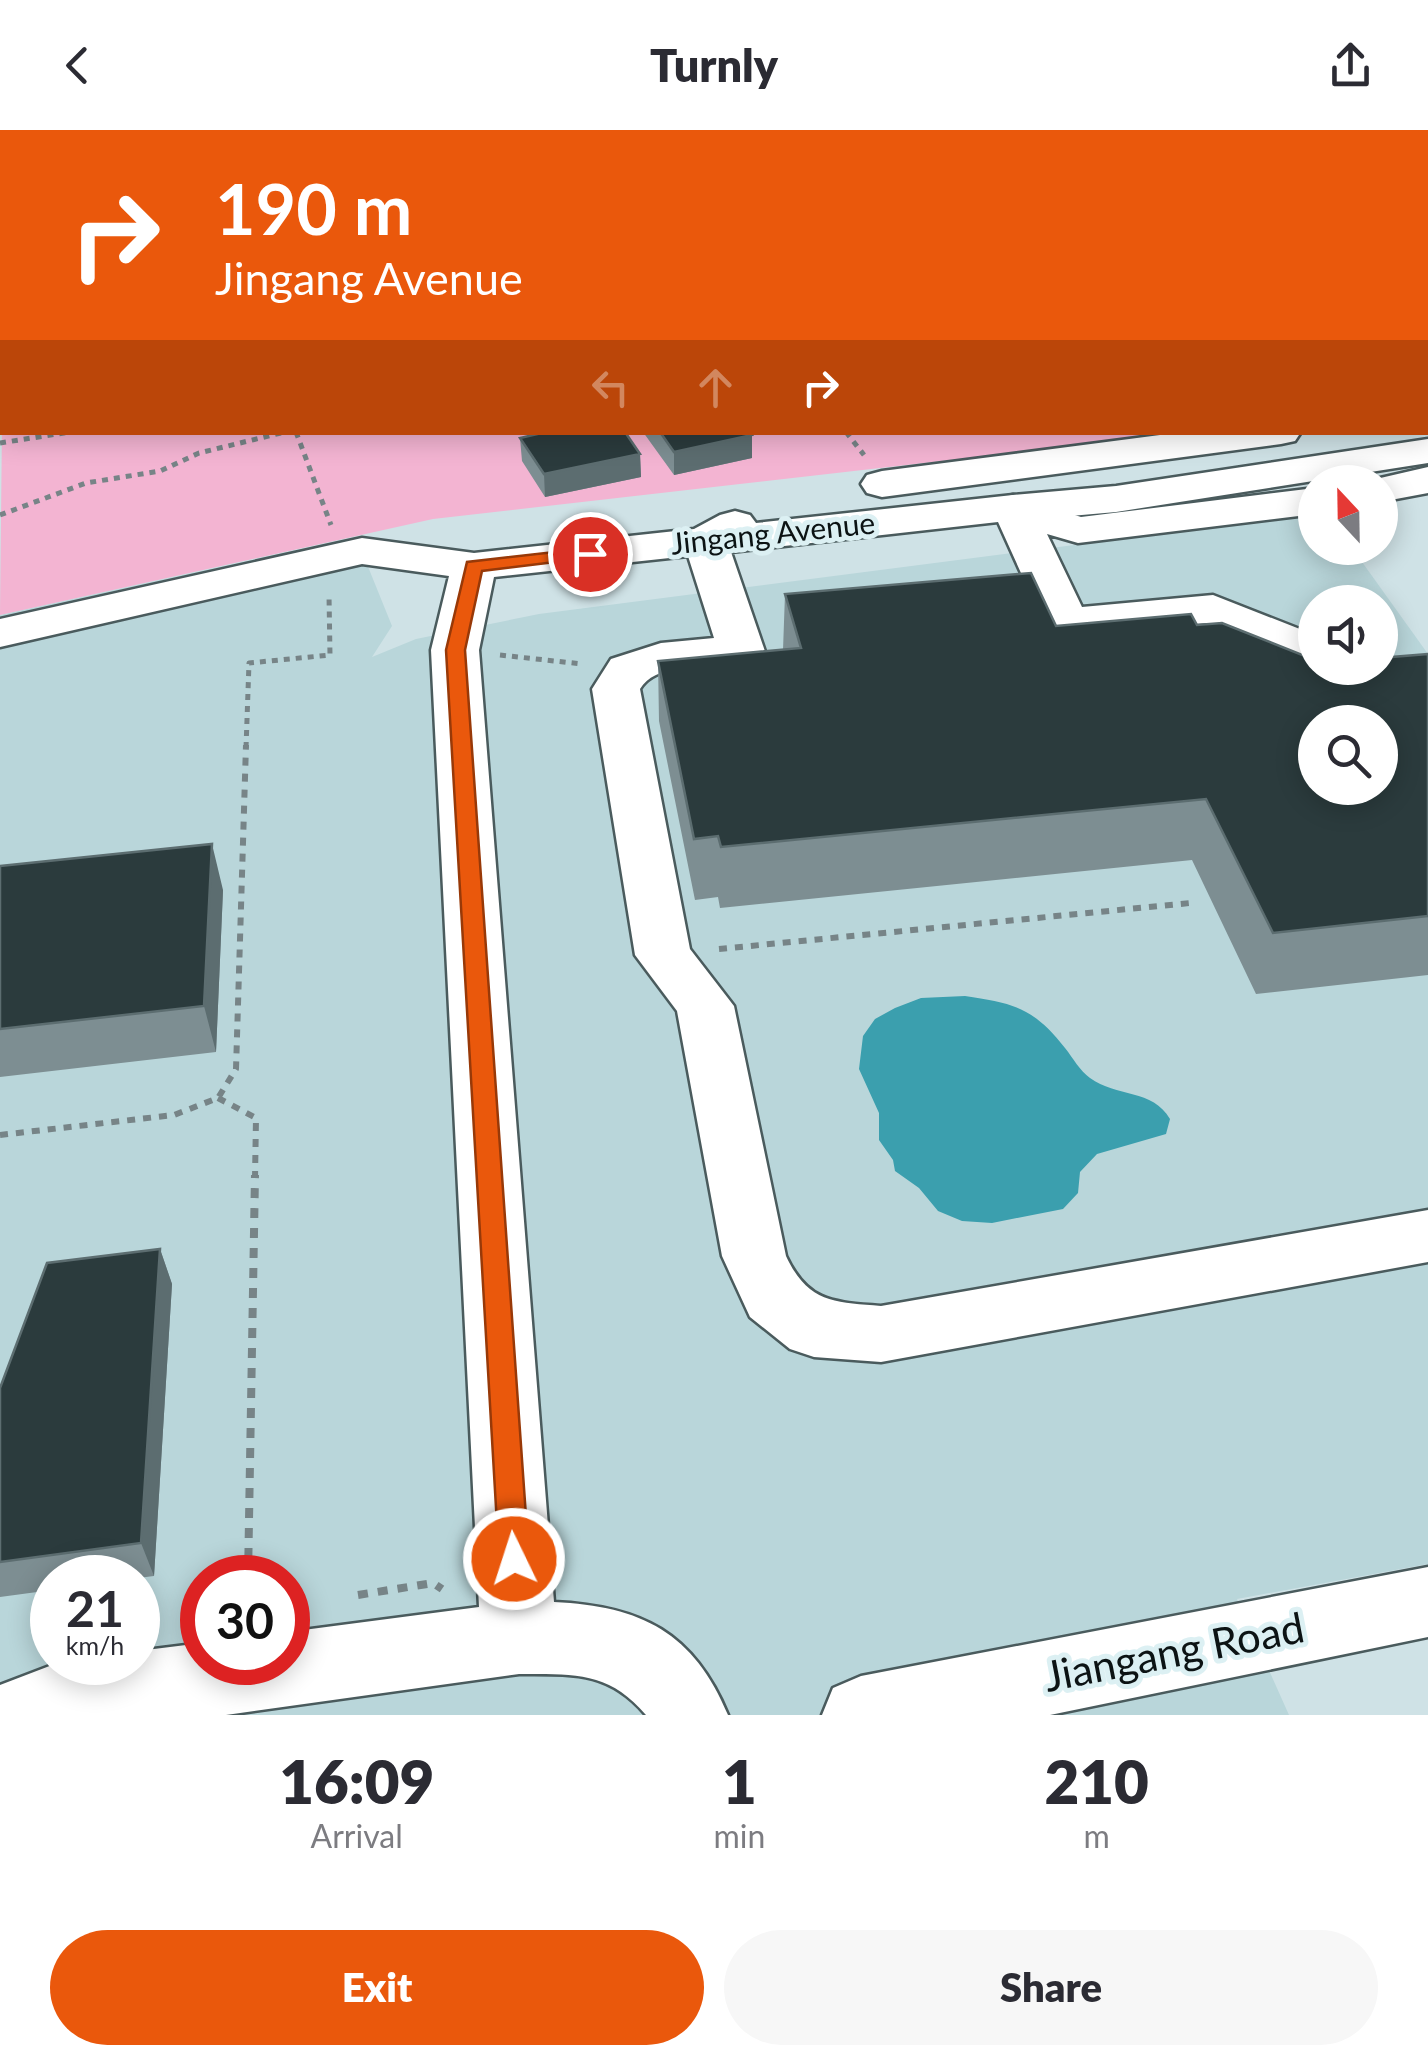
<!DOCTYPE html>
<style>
:root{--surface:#fff;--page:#f7f7f7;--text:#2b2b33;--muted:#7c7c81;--accent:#ea580c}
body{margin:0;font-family:Lato,sans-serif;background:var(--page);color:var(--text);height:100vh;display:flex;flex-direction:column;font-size:38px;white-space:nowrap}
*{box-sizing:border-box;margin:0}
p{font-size:32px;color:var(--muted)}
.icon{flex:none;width:55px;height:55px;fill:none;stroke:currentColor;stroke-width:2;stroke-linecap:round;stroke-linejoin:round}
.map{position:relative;height:1585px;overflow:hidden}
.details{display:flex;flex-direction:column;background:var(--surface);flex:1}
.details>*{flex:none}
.top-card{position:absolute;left:0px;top:0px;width:1430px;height:305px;box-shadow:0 5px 25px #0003;background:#ea580c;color:#fff;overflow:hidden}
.needle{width:65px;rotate:338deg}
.tools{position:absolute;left:1298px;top:335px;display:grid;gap:20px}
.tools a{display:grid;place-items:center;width:100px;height:100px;border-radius:50%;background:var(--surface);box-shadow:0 5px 25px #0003;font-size:50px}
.speed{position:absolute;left:30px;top:1425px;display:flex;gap:20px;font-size:50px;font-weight:700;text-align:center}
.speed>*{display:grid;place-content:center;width:130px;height:130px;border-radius:50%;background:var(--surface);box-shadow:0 5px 25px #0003;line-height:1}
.speed small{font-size:25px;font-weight:400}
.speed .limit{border:15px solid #d22;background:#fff;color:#111}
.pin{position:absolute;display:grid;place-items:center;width:85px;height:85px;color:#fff;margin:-42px;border:5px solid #fff;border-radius:50%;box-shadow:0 2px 10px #0007}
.me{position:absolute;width:110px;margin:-55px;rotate:356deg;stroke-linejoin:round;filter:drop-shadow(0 0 8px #0008)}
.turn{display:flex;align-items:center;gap:35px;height:210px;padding:0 50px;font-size:45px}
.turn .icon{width:130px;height:130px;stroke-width:2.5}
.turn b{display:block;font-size:70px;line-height:85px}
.lanes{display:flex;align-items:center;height:95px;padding:0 50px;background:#0003;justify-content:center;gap:50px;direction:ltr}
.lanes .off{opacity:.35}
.eta{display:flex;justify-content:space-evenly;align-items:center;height:170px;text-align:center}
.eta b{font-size:60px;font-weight:800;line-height:70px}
.action{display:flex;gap:20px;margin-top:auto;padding:20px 50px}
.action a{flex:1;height:115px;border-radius:60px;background:var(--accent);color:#fff;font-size:40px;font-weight:800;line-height:115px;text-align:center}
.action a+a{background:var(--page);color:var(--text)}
header{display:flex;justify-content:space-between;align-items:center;height:130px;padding:0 50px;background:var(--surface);font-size:45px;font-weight:800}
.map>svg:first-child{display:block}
.built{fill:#b9d6da;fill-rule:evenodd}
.green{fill:#f3b4d2}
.water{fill:#3b9fae}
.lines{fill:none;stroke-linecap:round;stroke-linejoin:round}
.minor-casing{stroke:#4a5b5d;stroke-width:5}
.major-casing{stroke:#4a5b5d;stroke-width:5}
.path-far2{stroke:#778487;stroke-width:5;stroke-dasharray:6 6;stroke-linecap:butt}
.path-far1{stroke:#778487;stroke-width:6;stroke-dasharray:8 8;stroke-linecap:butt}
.path{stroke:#778487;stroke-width:8;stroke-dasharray:10 10;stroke-linecap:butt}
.minor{fill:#fff;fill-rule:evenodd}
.major{fill:#fff;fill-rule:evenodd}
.wall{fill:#7d8e92}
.shaded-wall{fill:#5c6d70}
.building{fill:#2b3b3d;stroke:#5c6d70;stroke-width:2.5;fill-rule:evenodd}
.route{fill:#ea580c;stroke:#983908;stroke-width:2.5}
.labels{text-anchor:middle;stroke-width:10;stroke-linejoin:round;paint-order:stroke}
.far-street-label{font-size:30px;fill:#0c1314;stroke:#dcf0f3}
.near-street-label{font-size:42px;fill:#0c1314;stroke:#dcf0f3}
</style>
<header><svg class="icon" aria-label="back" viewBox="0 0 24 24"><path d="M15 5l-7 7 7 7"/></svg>Turnly<svg class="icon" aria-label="share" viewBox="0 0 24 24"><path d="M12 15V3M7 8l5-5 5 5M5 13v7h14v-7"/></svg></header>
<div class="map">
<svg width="1428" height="1585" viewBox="0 0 1428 1585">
<rect width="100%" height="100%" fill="#cfe2e6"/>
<!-- built -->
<path class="built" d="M1315,384v34h37l76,106v910l-191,35 52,116h-1289v-1100l356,-78 36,89 -20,31 44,-18 123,-25zM1315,472h65v66h-65zM1315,592h65v66h-65zM52,1448h86v84h-86zM202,1448h86v84h-86z"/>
<!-- green -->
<path class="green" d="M2,293v9l1186,1 -755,86 -433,96z"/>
<!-- water -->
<path class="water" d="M0,0h858l3,2h-859l-2,292z
M965,866c48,7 69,12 100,52 8,10 15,23 25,30 26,19 63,11 80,41l-4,15 -69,20 -17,18 -2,21 -15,16 -71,14 -30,-2 -24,-10 -19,-23 -24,-17 -2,-11 -14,-20v-27l-20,-44 4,-33 12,-17 20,-11 26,-10z"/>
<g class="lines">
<!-- minor casing -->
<g class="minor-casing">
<path id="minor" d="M1183,302h118l-6,9 -14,3 -399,53 -15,-4 -6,-9 6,-9 15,-4z
M1428,337v26l-48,9v-20h-17z
M1315,358v26l-237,29 -31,-9 35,73 131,-12 102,40v31l-108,-43 -113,10 5,11 -10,21 -17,4 -17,-4 -7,-10 5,-11 -55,-122 -267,30 39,114 11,15 -7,10 -17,4 -17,-4 -17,-25c-27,2 -68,-2 -83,23l50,260 44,57 52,250c22,47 48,46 95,50l547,-96v52l-547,100 -67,-5 -24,-8 -40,-32 -28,-61 -45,-245 -42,-56 -43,-266 19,-30 50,-16 53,-5 -26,-82 -194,21 -15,73 75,952c88,4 140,31 174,113h-82c-37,-44 -73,-41 -127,-41l-293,41h-226v-30l60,-23h78v-11l64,-8v19h86v-30l191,-25 -48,-957 18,-74 -87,-12 -362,83v-28l362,-81 112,15 220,-24 26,-14 15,-4 15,4 6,8 257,-28 68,22z
M1428,1437v70l-378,78h-228l11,-27 28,-12z"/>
</g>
<!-- major casing -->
<g class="major-casing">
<path id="major" d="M1428,309v24l-312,49 -103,9 -15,-4 -6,-9 6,-9 15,-4 103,-9z"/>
</g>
<!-- path-far2 -->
<path class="path-far2" d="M296,302l35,93
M846,302l18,23
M0,313l70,-11
M0,385l86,-32 74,-12 39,-18 86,-21
M500,525l82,9
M246,618l3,-85 81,-8 -1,-60"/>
<!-- path-far1 -->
<path class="path-far1" d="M719,819l471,-46
M218,968l38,20 -1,60
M0,1005l174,-20 44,-17 18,-29 10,-324"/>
<!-- path -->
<path class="path" d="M248,1448l7,-403
M358,1465l75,-12 9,6"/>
<!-- minor -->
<use href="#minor" class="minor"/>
<!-- major -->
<use href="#major" class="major"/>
</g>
<!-- wall -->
<path class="wall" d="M643,302h107l2,3v23l-78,17z
M520,308l120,16 1,23 -96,20 -23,-36z
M785,464l271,32 141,-1 118,43 113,-14v321l-172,19 -64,-134 -472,48 -2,-11 -23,3 -36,-179 -1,-60 125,-11z
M0,736l223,24 -7,162 -216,25z
M160,1119l12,35 -18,292 -16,2h-86v12l-52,7v-209z"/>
<!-- shaded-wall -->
<path class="shaded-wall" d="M752,305v23l-78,17v-23z
M640,324l1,23 -96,20 -1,-23z
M212,714l11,46 -7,162 -12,-46z
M160,1119l12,35 -18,292 -13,-33z"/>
<!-- building -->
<path class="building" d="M546,302h79l15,22 -96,20 -24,-36z
M660,302h90l2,3 -78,17z
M1031,443l25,53 135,-12 6,11 25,-2 93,37v8h65v-10l48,-4v262l-155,17 -67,-134 -485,48 -3,-11 -24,3 -36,-178 143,-13 -16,-54zM1315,592h65v66h-65z
M212,714l-8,162 -204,23v-163z
M160,1119l-19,294 -141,19v-174l47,-125z"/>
<!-- route -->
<path class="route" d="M590,418l9,6 -3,3 -114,14 -17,79 64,909 -4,10 -11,4 -11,-4 -4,-10 -53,-909 21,-88z"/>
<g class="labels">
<!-- far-street labels -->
<g class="far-street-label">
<text transform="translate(773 404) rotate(-6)" y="10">Jingang Avenue</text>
</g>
<!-- near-street labels -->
<g class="near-street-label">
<text transform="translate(1174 1522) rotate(-11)" y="15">Jiangang Road</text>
</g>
</g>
</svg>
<div class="tools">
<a><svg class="needle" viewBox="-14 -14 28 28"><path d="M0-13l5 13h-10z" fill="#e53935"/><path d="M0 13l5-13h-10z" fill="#7c7c81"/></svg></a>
<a><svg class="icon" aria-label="sound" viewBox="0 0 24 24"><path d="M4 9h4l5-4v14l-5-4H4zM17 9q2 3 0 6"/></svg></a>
<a><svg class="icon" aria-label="search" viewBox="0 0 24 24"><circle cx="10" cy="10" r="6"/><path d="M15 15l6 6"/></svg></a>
</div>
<div class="speed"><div>21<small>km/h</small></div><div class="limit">30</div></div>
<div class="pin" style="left:590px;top:424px;background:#d93025"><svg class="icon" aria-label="arrive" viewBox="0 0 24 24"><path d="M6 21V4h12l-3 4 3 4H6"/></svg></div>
<svg class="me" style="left:514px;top:1429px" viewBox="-20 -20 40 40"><circle r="17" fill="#ea580c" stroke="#fff" stroke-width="3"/><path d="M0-11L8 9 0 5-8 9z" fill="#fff"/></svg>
<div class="top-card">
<div class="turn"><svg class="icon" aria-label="right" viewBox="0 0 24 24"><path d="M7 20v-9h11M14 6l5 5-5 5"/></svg><div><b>190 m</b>Jingang Avenue</div></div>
<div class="lanes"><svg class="icon off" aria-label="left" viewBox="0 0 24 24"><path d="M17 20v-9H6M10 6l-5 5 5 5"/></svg><svg class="icon off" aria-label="ahead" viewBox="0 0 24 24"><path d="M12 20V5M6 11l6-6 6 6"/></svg><svg class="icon" aria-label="right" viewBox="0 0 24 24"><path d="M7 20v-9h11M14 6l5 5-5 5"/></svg></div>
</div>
</div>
<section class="details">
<div class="eta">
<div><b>16:09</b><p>Arrival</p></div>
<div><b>1</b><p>min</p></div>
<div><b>210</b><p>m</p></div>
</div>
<div class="action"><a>Exit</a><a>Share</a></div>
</section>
